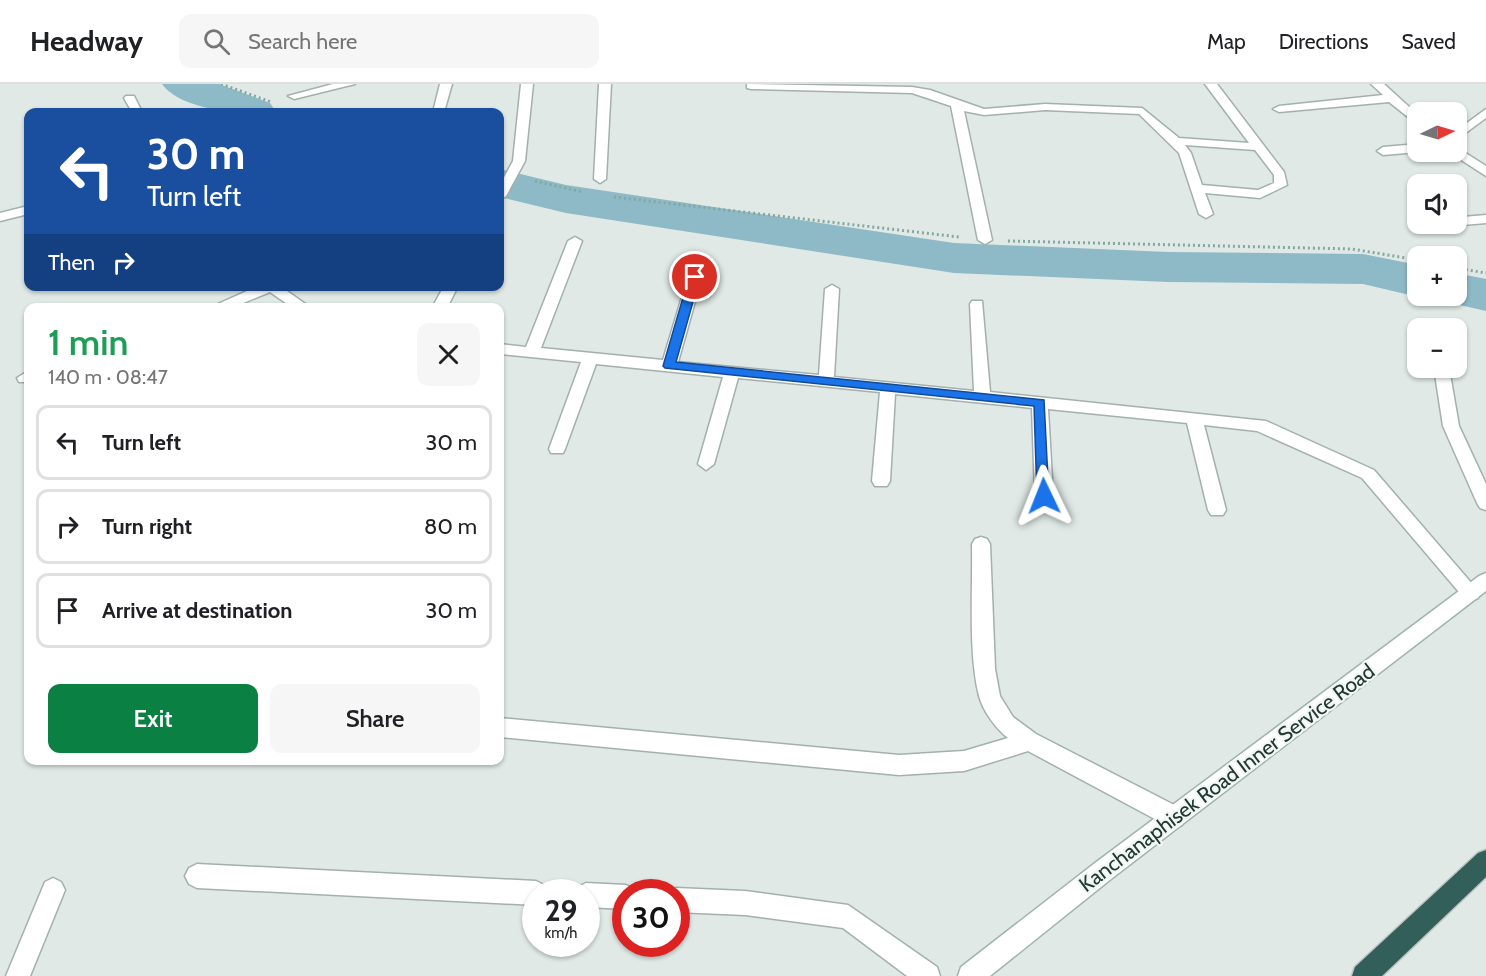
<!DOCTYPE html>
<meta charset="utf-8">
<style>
:root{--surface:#fff;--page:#f6f6f6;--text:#202124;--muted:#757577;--line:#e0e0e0;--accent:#0b8043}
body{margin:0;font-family:Cabin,sans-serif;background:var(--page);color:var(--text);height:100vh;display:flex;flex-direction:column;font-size:22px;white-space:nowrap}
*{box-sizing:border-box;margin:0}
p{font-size:20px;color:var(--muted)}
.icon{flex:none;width:33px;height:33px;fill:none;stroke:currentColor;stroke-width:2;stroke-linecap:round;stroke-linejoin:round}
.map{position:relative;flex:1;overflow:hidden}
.details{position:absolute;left:24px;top:219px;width:480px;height:462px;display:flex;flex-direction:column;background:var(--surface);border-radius:12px;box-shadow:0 2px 4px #0004}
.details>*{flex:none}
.top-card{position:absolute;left:24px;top:24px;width:480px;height:183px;border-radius:12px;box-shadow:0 2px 4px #0004;background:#1a4fa0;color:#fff;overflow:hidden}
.needle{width:39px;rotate:85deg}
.controls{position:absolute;left:1407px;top:18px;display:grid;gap:12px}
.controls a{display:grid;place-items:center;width:60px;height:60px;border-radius:12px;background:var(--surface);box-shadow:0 2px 4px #0004;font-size:30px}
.speed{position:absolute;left:522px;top:795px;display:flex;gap:12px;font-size:30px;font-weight:700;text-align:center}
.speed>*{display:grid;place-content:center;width:78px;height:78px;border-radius:50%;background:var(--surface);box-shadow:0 2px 4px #0004;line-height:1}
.speed small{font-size:15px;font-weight:400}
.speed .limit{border:9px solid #d22;background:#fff;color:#111}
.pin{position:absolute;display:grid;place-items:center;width:51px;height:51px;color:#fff;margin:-26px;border:3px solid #fff;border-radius:50%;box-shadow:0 2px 6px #0007}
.me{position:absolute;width:66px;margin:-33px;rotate:358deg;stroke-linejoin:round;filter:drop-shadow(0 0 4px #0008)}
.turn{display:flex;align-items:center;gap:21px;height:126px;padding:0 24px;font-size:27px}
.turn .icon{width:78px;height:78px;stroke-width:2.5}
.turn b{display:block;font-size:42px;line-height:51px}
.then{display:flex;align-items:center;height:57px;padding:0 24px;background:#0003;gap:12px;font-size:22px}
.round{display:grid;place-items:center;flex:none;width:63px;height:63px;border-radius:12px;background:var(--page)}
.overview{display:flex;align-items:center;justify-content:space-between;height:102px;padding:0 24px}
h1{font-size:36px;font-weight:600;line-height:45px;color:#1e9e55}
.primary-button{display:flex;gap:12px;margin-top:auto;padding:12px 24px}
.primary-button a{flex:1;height:69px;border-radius:12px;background:var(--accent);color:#fff;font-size:24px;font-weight:600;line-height:69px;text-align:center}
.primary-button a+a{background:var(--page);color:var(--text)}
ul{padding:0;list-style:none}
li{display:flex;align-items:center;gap:18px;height:75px;margin:0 12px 9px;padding:0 12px;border:3px solid var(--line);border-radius:12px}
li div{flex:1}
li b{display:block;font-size:22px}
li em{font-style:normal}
header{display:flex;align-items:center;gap:36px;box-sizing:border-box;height:84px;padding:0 30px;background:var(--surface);border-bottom:2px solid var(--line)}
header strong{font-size:28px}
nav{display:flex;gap:33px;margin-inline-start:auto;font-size:21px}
.search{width:420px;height:54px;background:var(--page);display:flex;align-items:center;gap:15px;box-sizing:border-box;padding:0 21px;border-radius:12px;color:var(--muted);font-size:22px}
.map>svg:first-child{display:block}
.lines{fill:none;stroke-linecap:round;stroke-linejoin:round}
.river{fill:#8eb9c7;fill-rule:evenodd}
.lane-casing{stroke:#a4b0ad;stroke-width:3}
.street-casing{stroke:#a4b0ad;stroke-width:3}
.secondary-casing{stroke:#a1b3ae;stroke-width:3}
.highway-casing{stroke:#bdc3c2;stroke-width:3}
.path{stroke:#84a8a0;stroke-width:3;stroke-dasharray:2 3;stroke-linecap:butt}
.lane{fill:#fff;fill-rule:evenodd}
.street{fill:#fff;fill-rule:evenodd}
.secondary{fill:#fff;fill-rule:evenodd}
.highway{fill:#335f5a;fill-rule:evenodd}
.route{fill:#1a73e8;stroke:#114b97;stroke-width:1.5}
.labels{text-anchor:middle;stroke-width:4.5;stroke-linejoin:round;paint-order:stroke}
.near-street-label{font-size:21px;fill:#233733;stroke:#f0f6f3}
</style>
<header>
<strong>Headway</strong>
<div class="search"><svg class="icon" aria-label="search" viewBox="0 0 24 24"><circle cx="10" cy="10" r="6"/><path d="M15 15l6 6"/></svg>Search here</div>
<nav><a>Map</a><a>Directions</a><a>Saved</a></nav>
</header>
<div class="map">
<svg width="1486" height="892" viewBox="0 0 1486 892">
<rect width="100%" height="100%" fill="#e0e9e6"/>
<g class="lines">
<!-- river -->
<path class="river" d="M162,0h57l51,19 6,9c-31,3 -95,-1 -114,-28z
M500,85l66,16 388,58 214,9 195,2 55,11v31h5l-5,1 -55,-13 -195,-2 -214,-9 -388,-60 -66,-16z
M1456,189l30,6v32l-48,-11 -3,-4h21z"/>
<!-- lane casing -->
<g class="lane-casing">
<path id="lane" d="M197,780l339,17 8,4 4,7h-12v13l-339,-17 -8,-4 -4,-8 4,-8z
M53,794l8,4 4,8 -35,86h-24l39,-94z
M586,799l40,2 8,4 2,3h-10v17l-40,-2v-15h-11l3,-5z
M676,804l69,3 103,14 89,62 3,9h-33l-64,-48 -98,-13 -69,-3v-20h-9z"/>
</g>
<!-- street casing -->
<g class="street-casing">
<path id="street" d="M333,0h22l-61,15 -6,-3z
M440,0h12l-8,28h-11z
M521,0h12l-8,77 -19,35 -6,4v-15l13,-24z
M599,0h12l-5,95 -6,4 -6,-4z
M747,0l165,3 18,3 54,19 61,-5 97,4 37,30 70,5 -44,-59h12l67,88 3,13 -27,13 -55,-5 8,21 -7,4 -7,-4 -20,-61 -40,-39 -94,-4 -61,5 -20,-4 28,129 -7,4 -7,-4 -27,-134 -39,-13 -161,-4 -4,-1zM1185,61l70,5 19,25v8l-16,7 -56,-5 -11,-32z
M1371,0h13l34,31v10l-29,-23 -110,10 -6,-3 6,-3 104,-11z
M126,12h8l8,16h-10l-8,-14z
M1486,25v9l-30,22v-9z
M1418,60v8l-35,3 -6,-4 6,-4z
M1456,63l30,19v10l-34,-22 -2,-2h6z
M28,122v8l-28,7v-8z
M1486,131v8l-23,2 -7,-4 7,-4z
M575,153l7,4 -41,107 122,12 25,-83 7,-4 7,4 -24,85 141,13 6,-86 7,-4 7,4 -5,88 140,14 -4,-87 2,-3h10l8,91 276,29 108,49 106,123 -2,5 -7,3 -7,-3 -102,-120 -105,-47 -53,-6 22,85 -3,5h-12l-3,-5 -21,-87 -139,-14 5,87 -3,5h-12l-3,-5 -3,-88 -137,-14 -5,87 -3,5h-12l-3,-5 8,-89 -142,-14 -24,86 -8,6 -8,-6 25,-87 -127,-13 -31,85 -2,4h-12l-2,-4 32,-87 -81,-8v-10l26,3 42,-106z
M258,202h22l31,22h-18l-23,-16 -39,16h-22z
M444,202h14l-11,22h-15z
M1434,284h15l10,58 27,58v26l-6,-2 -3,-5 -34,-77z
M28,287v11h-9l-2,-4z
M981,453l6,2 3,5 5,125 5,27 13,21 23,17 146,75 3,8 -3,8 -8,3 -8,-3 -138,-74 -64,20 -65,4 -399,-38v-19l399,37 65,-4 44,-13c-12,-9 -25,-27 -29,-42 -11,-43 -6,-106 -7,-152l3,-5z"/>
</g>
<!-- secondary casing -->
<g class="secondary-casing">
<path id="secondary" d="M1486,489v18l-375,288 -121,97h-32l3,-9 134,-104 384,-287z"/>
</g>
<!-- highway casing -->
<g class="highway-casing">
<path id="highway" d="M1486,766v27l-104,99h-30l3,-9 123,-114z"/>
</g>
<!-- path -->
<path class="path" d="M221,0l50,18
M535,97l48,11
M614,113l345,40
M1008,157l344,8 66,11
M1456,184l30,5"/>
<!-- lane -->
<use href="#lane" class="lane"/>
<!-- street -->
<use href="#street" class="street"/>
<!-- secondary -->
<use href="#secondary" class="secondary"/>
<!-- highway -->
<use href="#highway" class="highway"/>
</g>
<!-- route -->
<path class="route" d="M695,189l5,4 -24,85 368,38 5,100h-10l-2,-4 -3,-90 -369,-38 -2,-2 26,-89z"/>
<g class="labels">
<!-- near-street labels -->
<g class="near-street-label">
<text transform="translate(1227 694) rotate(-37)" y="7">Kanchanaphisek Road Inner Service Road</text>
</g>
</g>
</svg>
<div class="controls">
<a><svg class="needle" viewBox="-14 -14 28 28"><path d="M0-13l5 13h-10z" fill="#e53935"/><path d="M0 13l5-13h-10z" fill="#757577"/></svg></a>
<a><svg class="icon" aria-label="sound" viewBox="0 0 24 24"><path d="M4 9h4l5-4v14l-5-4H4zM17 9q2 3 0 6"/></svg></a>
<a>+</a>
<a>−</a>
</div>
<div class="speed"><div>29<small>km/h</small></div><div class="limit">30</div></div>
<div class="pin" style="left:695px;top:193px;background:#d93025"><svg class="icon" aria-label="arrive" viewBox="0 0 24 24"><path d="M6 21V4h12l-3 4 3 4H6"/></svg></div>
<svg class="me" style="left:1044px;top:412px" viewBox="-20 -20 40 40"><path d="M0-17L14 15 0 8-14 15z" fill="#1a73e8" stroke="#fff" stroke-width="4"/></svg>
<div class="top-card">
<div class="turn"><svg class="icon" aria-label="left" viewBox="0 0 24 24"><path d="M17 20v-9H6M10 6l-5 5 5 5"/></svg><div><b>30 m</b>Turn left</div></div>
<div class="then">Then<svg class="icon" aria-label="right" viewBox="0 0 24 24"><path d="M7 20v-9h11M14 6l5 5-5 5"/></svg></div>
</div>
<section class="details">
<div class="overview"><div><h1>1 min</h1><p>140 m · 08:47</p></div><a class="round"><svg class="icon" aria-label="close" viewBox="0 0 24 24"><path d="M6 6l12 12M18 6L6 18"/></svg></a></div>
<ul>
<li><svg class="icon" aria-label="left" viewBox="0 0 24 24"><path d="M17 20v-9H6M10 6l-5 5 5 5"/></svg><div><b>Turn left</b></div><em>30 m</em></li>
<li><svg class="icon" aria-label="right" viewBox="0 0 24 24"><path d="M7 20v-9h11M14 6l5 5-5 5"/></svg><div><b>Turn right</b></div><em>80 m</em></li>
<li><svg class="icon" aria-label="arrive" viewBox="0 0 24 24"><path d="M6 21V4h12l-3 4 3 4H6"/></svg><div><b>Arrive at destination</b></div><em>30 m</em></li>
</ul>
<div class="primary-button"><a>Exit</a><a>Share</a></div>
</section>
</div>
